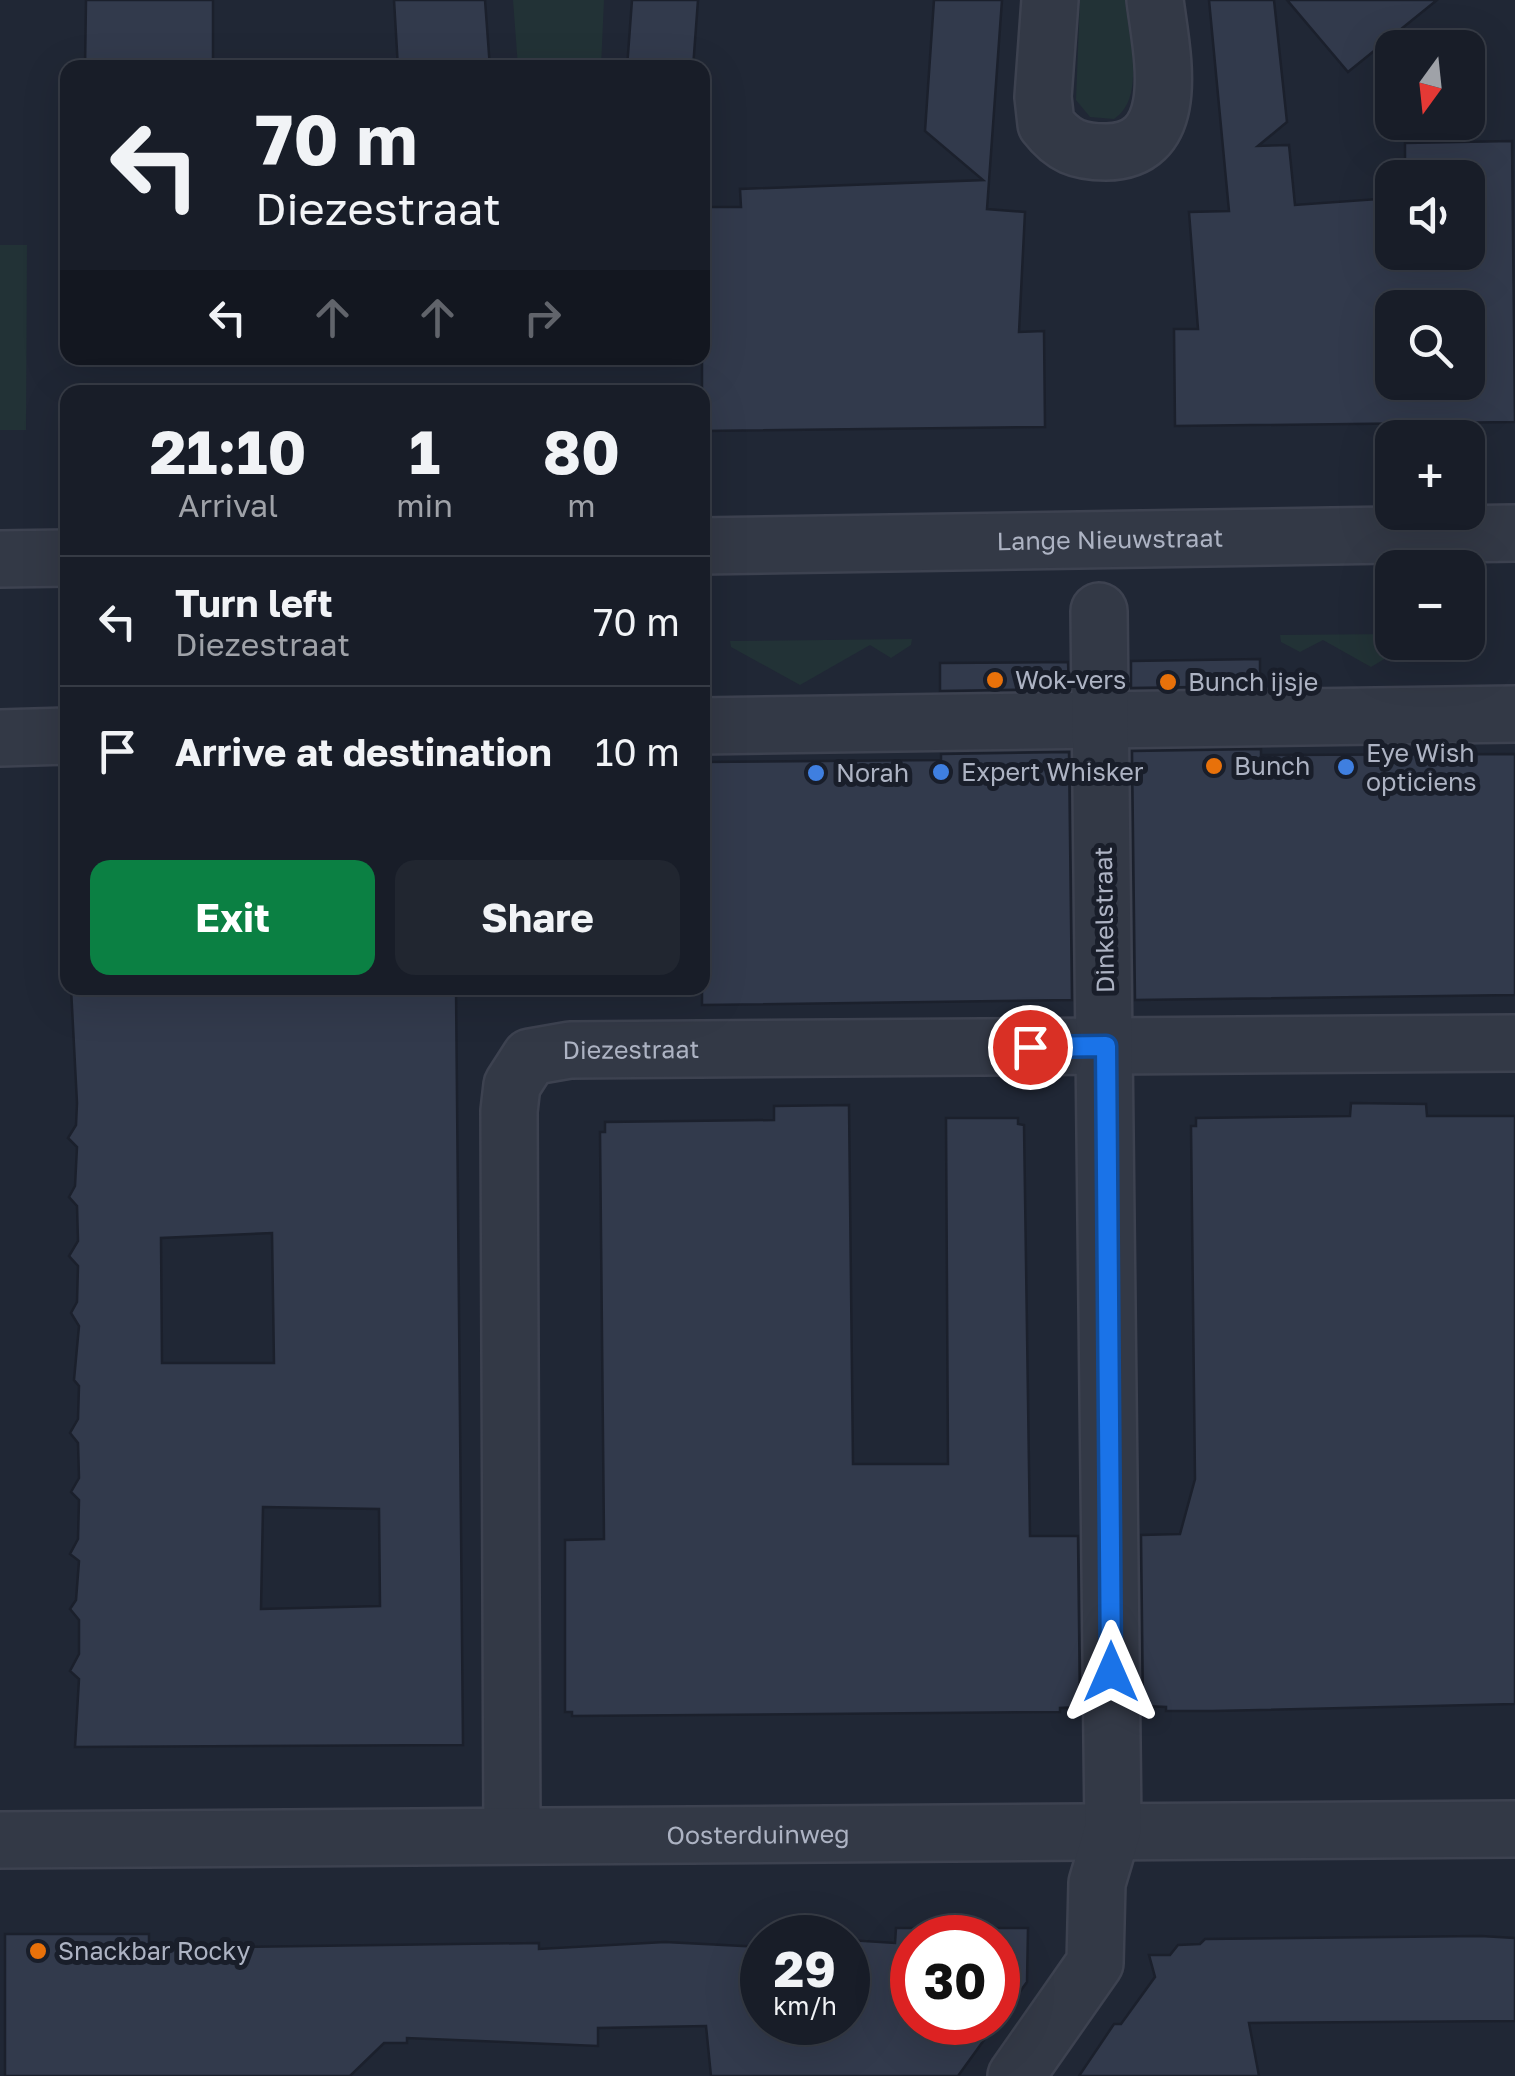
<!DOCTYPE html>
<meta charset="utf-8">
<style>
:root{--surface:#181d28;--page:#212630;--text:#f1f3f6;--muted:#9fa2a8;--line:#363b45;--accent:#0b8043}
body{margin:0;font-family:"Golos Text",sans-serif;background:var(--page);color:var(--text);height:100vh;display:flex;flex-direction:column;font-size:38px;white-space:nowrap}
*{box-sizing:border-box;margin:0}
p{font-size:32px;color:var(--muted)}
.icon{flex:none;width:55px;height:55px;fill:none;stroke:currentColor;stroke-width:2;stroke-linecap:round;stroke-linejoin:round}
.map{position:relative;flex:1;overflow:hidden}
.sheet{position:absolute;left:60px;top:385px;width:650px;height:610px;display:flex;flex-direction:column;background:var(--surface);border-radius:20px;box-shadow:0 10px 40px #0002,0 0 0 2px var(--line)}
.sheet>*{flex:none}
.hud{position:absolute;left:60px;top:60px;width:650px;height:305px;border-radius:20px;box-shadow:0 10px 40px #0002,0 0 0 2px var(--line);background:#181d28;color:var(--text);overflow:hidden}
.needle{width:65px;rotate:195deg}
.tools{position:absolute;left:1375px;top:30px;display:grid;gap:20px}
.tools a{display:grid;place-items:center;width:110px;height:110px;border-radius:20px;background:var(--surface);box-shadow:0 10px 40px #0002,0 0 0 2px var(--line);font-size:50px}
.speed{position:absolute;left:740px;top:1915px;display:flex;gap:20px;font-size:50px;font-weight:700;text-align:center}
.speed>*{display:grid;place-content:center;width:130px;height:130px;border-radius:50%;background:var(--surface);box-shadow:0 10px 40px #0002,0 0 0 2px var(--line);line-height:1}
.speed small{font-size:25px;font-weight:400}
.speed .limit{border:15px solid #d22;background:#fff;color:#111}
.pin{position:absolute;display:grid;place-items:center;width:85px;height:85px;color:#fff;margin:-42px;border:5px solid #fff;border-radius:50%;box-shadow:0 2px 10px #0007}
.me{position:absolute;width:110px;margin:-55px;rotate:0deg;stroke-linejoin:round;filter:drop-shadow(0 0 8px #0008)}
.turn{display:flex;align-items:center;gap:35px;height:210px;padding:0 30px;font-size:45px}
.turn .icon{width:130px;height:130px;stroke-width:2.5}
.turn b{display:block;font-size:70px;line-height:85px}
.lanes{display:flex;align-items:center;height:95px;padding:0 30px;background:#0003;justify-content:center;gap:50px;direction:ltr}
.lanes .off{opacity:.35}
.eta{display:flex;justify-content:space-evenly;align-items:center;height:170px;text-align:center}
.eta b{font-size:60px;font-weight:700;line-height:70px}
.action{display:flex;gap:20px;margin-top:auto;padding:20px 30px}
.action a{flex:1;height:115px;border-radius:20px;background:var(--accent);color:#fff;font-size:40px;font-weight:700;line-height:115px;text-align:center}
.action a+a{background:var(--page);color:var(--text)}
ul{padding:0;list-style:none}
li{display:flex;align-items:center;gap:30px;height:130px;padding:0 30px;border-top:2px solid var(--line)}
li div{flex:1}
li b{display:block;font-size:38px}
li em{font-style:normal}
.map>svg:first-child{display:block}
.green{fill:#223236}
.building{fill:#323a4c;stroke:#1b202c;stroke-width:2.5;fill-rule:evenodd}
.lines{fill:none;stroke-linecap:round;stroke-linejoin:round}
.minor-casing{stroke:#3d4250;stroke-width:60}
.minor{stroke:#333946;stroke-width:55}
.route-casing{stroke:#114b97;stroke-width:25}
.route{stroke:#1a73e8;stroke-width:18}
.food-dot{fill:#e8710a;stroke:#191e2a;stroke-width:4}
.shop-dot{fill:#3f7fe0;stroke:#191e2a;stroke-width:4}
.labels{text-anchor:middle;stroke-width:10;stroke-linejoin:round;paint-order:stroke}
.street-label{font-size:25px;fill:#adb3c3;stroke:#191e2a}
.poi-label{font-size:25px;fill:#adb3c3;stroke:#191e2a;text-anchor:start}
</style>
<div class="map">
<svg width="1515" height="2076" viewBox="0 0 1515 2076">
<rect width="100%" height="100%" fill="#202735"/>
<!-- green -->
<path class="green" d="M513,0h91l-3,67h-83z
M1080,0h45c3,34 22,98 -11,119l-24,-2 -14,-17z
M0,245h27l-1,185h-26z
M1392,634v8l19,1 -40,24 -48,-27 -23,12 -19,-10 -1,-7z
M912,639l-1,6 -20,13 -21,-13 -70,40 -69,-38 -1,-6z"/>
<!-- building -->
<path class="building" d="M86,0h127v68h-128z
M394,0h91l5,68h-92z
M632,0h66l-5,68h-66z
M934,0h68l-15,209 38,3 -6,120 25,-1 1,96 -343,4v-224h39l-1,-18 243,-9 -58,-49z
M1209,0h65l13,122 -29,24 31,-1 6,60 97,-7v54h76v-74h-63v-35l107,-2 3,281 -340,4 -1,-97h24l-9,-117 40,-1zM1392,308h76v74h-76z
M1287,0h150l-89,72z
M1260,659v27l-129,2v-27z
M1068,662l1,27 -129,2v-28z
M1261,749v6l254,-1v241l-380,5 -3,-249z
M1069,752l3,248 -370,5v-243l239,-2v-6z
M71,988h385l7,757 -388,2 4,-68 -9,-8 9,-17v-34l-9,-11 6,-9 3,-39 -9,-7 8,-15 1,-39 -8,-8 8,-14 -1,-35 -8,-10 8,-14 1,-33 -5,-6 5,-54 -8,-13 6,-11 1,-36 -9,-10 9,-15 -1,-35 -8,-9 6,-11 2,-39 -9,-9 8,-13 1,-22zM272,1233l2,130h-112l-1,-125zM263,1507l116,2 1,97 -119,3z
M1351,1103l75,1 1,12h88v588l-302,7h-47v-4l-23,-1 -2,-171 39,-1 15,-55 -4,-353h5v-8l154,-2z
M849,1105l4,359h95l-2,-346h72v6l6,1 6,411h48l2,171 -20,1v4l-488,4v-4h-7v-172l39,-1 -4,-407h5v-10l169,-2v-14z
M896,1928h132l-1,54 -29,40v-84h-86v84h85l-39,54h-247l-5,-50 -108,2v18l-191,-8v5h-23l-34,33h-345v-142h144v14l390,-5v6l126,-7 97,5v75h86v-82l47,3z
M1481,1936l34,2v83l-266,2 10,53h-180l35,-52h7l34,-47 -6,-22h21l8,-10 22,-1 5,-5z"/>
<g class="lines">
<!-- minor casing -->
<g class="minor-casing">
<g id="minor">
<path d="M1050,0l-7,97 3,27c17,22 32,28 60,28 80,-1 55,-102 49,-152"/>
<path id="s1" d="M702,546l813,-13"/>
<path d="M0,559l68,-1"/>
<path d="M702,726l813,-12"/>
<path d="M0,738l68,-2"/>
<path id="s2" d="M512,1835l-3,-724 3,-26 18,-28 40,-7 945,-7"/>
<path id="s3" d="M0,1840l1515,-11"/>
<path d="M1016,2076l79,-113 2,-80 16,-54 -14,-1218"/>
</g>
</g>
<!-- minor -->
<use href="#minor" class="minor"/>
</g>
<g class="lines">
<!-- route casing -->
<g class="route-casing">
<path id="route" d="M1030,1047l76,-1 5,626"/>
</g>
<!-- route -->
<use href="#route" class="route"/>
</g>
<!-- markers -->
<g class="food-dot">
<circle cx="995" cy="680" r="10"/>
<circle cx="1168" cy="682" r="10"/>
<circle cx="1214" cy="766" r="10"/>
<circle cx="38" cy="1951" r="10"/>
</g>
<g class="shop-dot">
<circle cx="1346" cy="767" r="10"/>
<circle cx="941" cy="772" r="10"/>
<circle cx="816" cy="773" r="10"/>
</g>
<g class="labels">
<!-- street labels -->
<g class="street-label">
<text dy="9" stroke="none"><textPath href="#s1" startOffset="408">Lange Nieuwstraat</textPath></text>
<text transform="translate(1104 920) rotate(-91)" y="9">Dinkelstraat</text>
<text dy="9" stroke="none"><textPath href="#s2" startOffset="885">Diezestraat</textPath></text>
<text dy="9" stroke="none"><textPath href="#s3" startOffset="758">Oosterduinweg</textPath></text>
</g>
<!-- poi labels -->
<g class="poi-label">
<text x="1015" y="689">Wok-vers</text>
<text x="1188" y="691">Bunch ijsje</text>
<text x="1366" y="762">Eye Wish<tspan x="1366" dy="29">opticiens</tspan></text>
<text x="1234" y="775">Bunch</text>
<text x="961" y="781">Expert Whisker</text>
<text x="836" y="782">Norah</text>
<text x="58" y="1960">Snackbar Rocky</text>
</g>
</g>
</svg>
<div class="tools">
<a><svg class="needle" viewBox="-14 -14 28 28"><path d="M0-13l5 13h-10z" fill="#e53935"/><path d="M0 13l5-13h-10z" fill="#9fa2a8"/></svg></a>
<a><svg class="icon" aria-label="sound" viewBox="0 0 24 24"><path d="M4 9h4l5-4v14l-5-4H4zM17 9q2 3 0 6"/></svg></a>
<a><svg class="icon" aria-label="search" viewBox="0 0 24 24"><circle cx="10" cy="10" r="6"/><path d="M15 15l6 6"/></svg></a>
<a>+</a>
<a>−</a>
</div>
<div class="speed"><div>29<small>km/h</small></div><div class="limit">30</div></div>
<div class="pin" style="left:1030px;top:1047px;background:#d93025"><svg class="icon" aria-label="arrive" viewBox="0 0 24 24"><path d="M6 21V4h12l-3 4 3 4H6"/></svg></div>
<svg class="me" style="left:1111px;top:1672px" viewBox="-20 -20 40 40"><path d="M0-17L14 15 0 8-14 15z" fill="#1a73e8" stroke="#fff" stroke-width="4"/></svg>
<div class="hud">
<div class="turn"><svg class="icon" aria-label="left" viewBox="0 0 24 24"><path d="M17 20v-9H6M10 6l-5 5 5 5"/></svg><div><b>70 m</b>Diezestraat</div></div>
<div class="lanes"><svg class="icon" aria-label="left" viewBox="0 0 24 24"><path d="M17 20v-9H6M10 6l-5 5 5 5"/></svg><svg class="icon off" aria-label="ahead" viewBox="0 0 24 24"><path d="M12 20V5M6 11l6-6 6 6"/></svg><svg class="icon off" aria-label="ahead" viewBox="0 0 24 24"><path d="M12 20V5M6 11l6-6 6 6"/></svg><svg class="icon off" aria-label="right" viewBox="0 0 24 24"><path d="M7 20v-9h11M14 6l5 5-5 5"/></svg></div>
</div>
<section class="sheet">
<div class="eta">
<div><b>21:10</b><p>Arrival</p></div>
<div><b>1</b><p>min</p></div>
<div><b>80</b><p>m</p></div>
</div>
<ul>
<li><svg class="icon" aria-label="left" viewBox="0 0 24 24"><path d="M17 20v-9H6M10 6l-5 5 5 5"/></svg><div><b>Turn left</b><p>Diezestraat</p></div><em>70 m</em></li>
<li><svg class="icon" aria-label="arrive" viewBox="0 0 24 24"><path d="M6 21V4h12l-3 4 3 4H6"/></svg><div><b>Arrive at destination</b></div><em>10 m</em></li>
</ul>
<div class="action"><a>Exit</a><a>Share</a></div>
</section>
</div>
